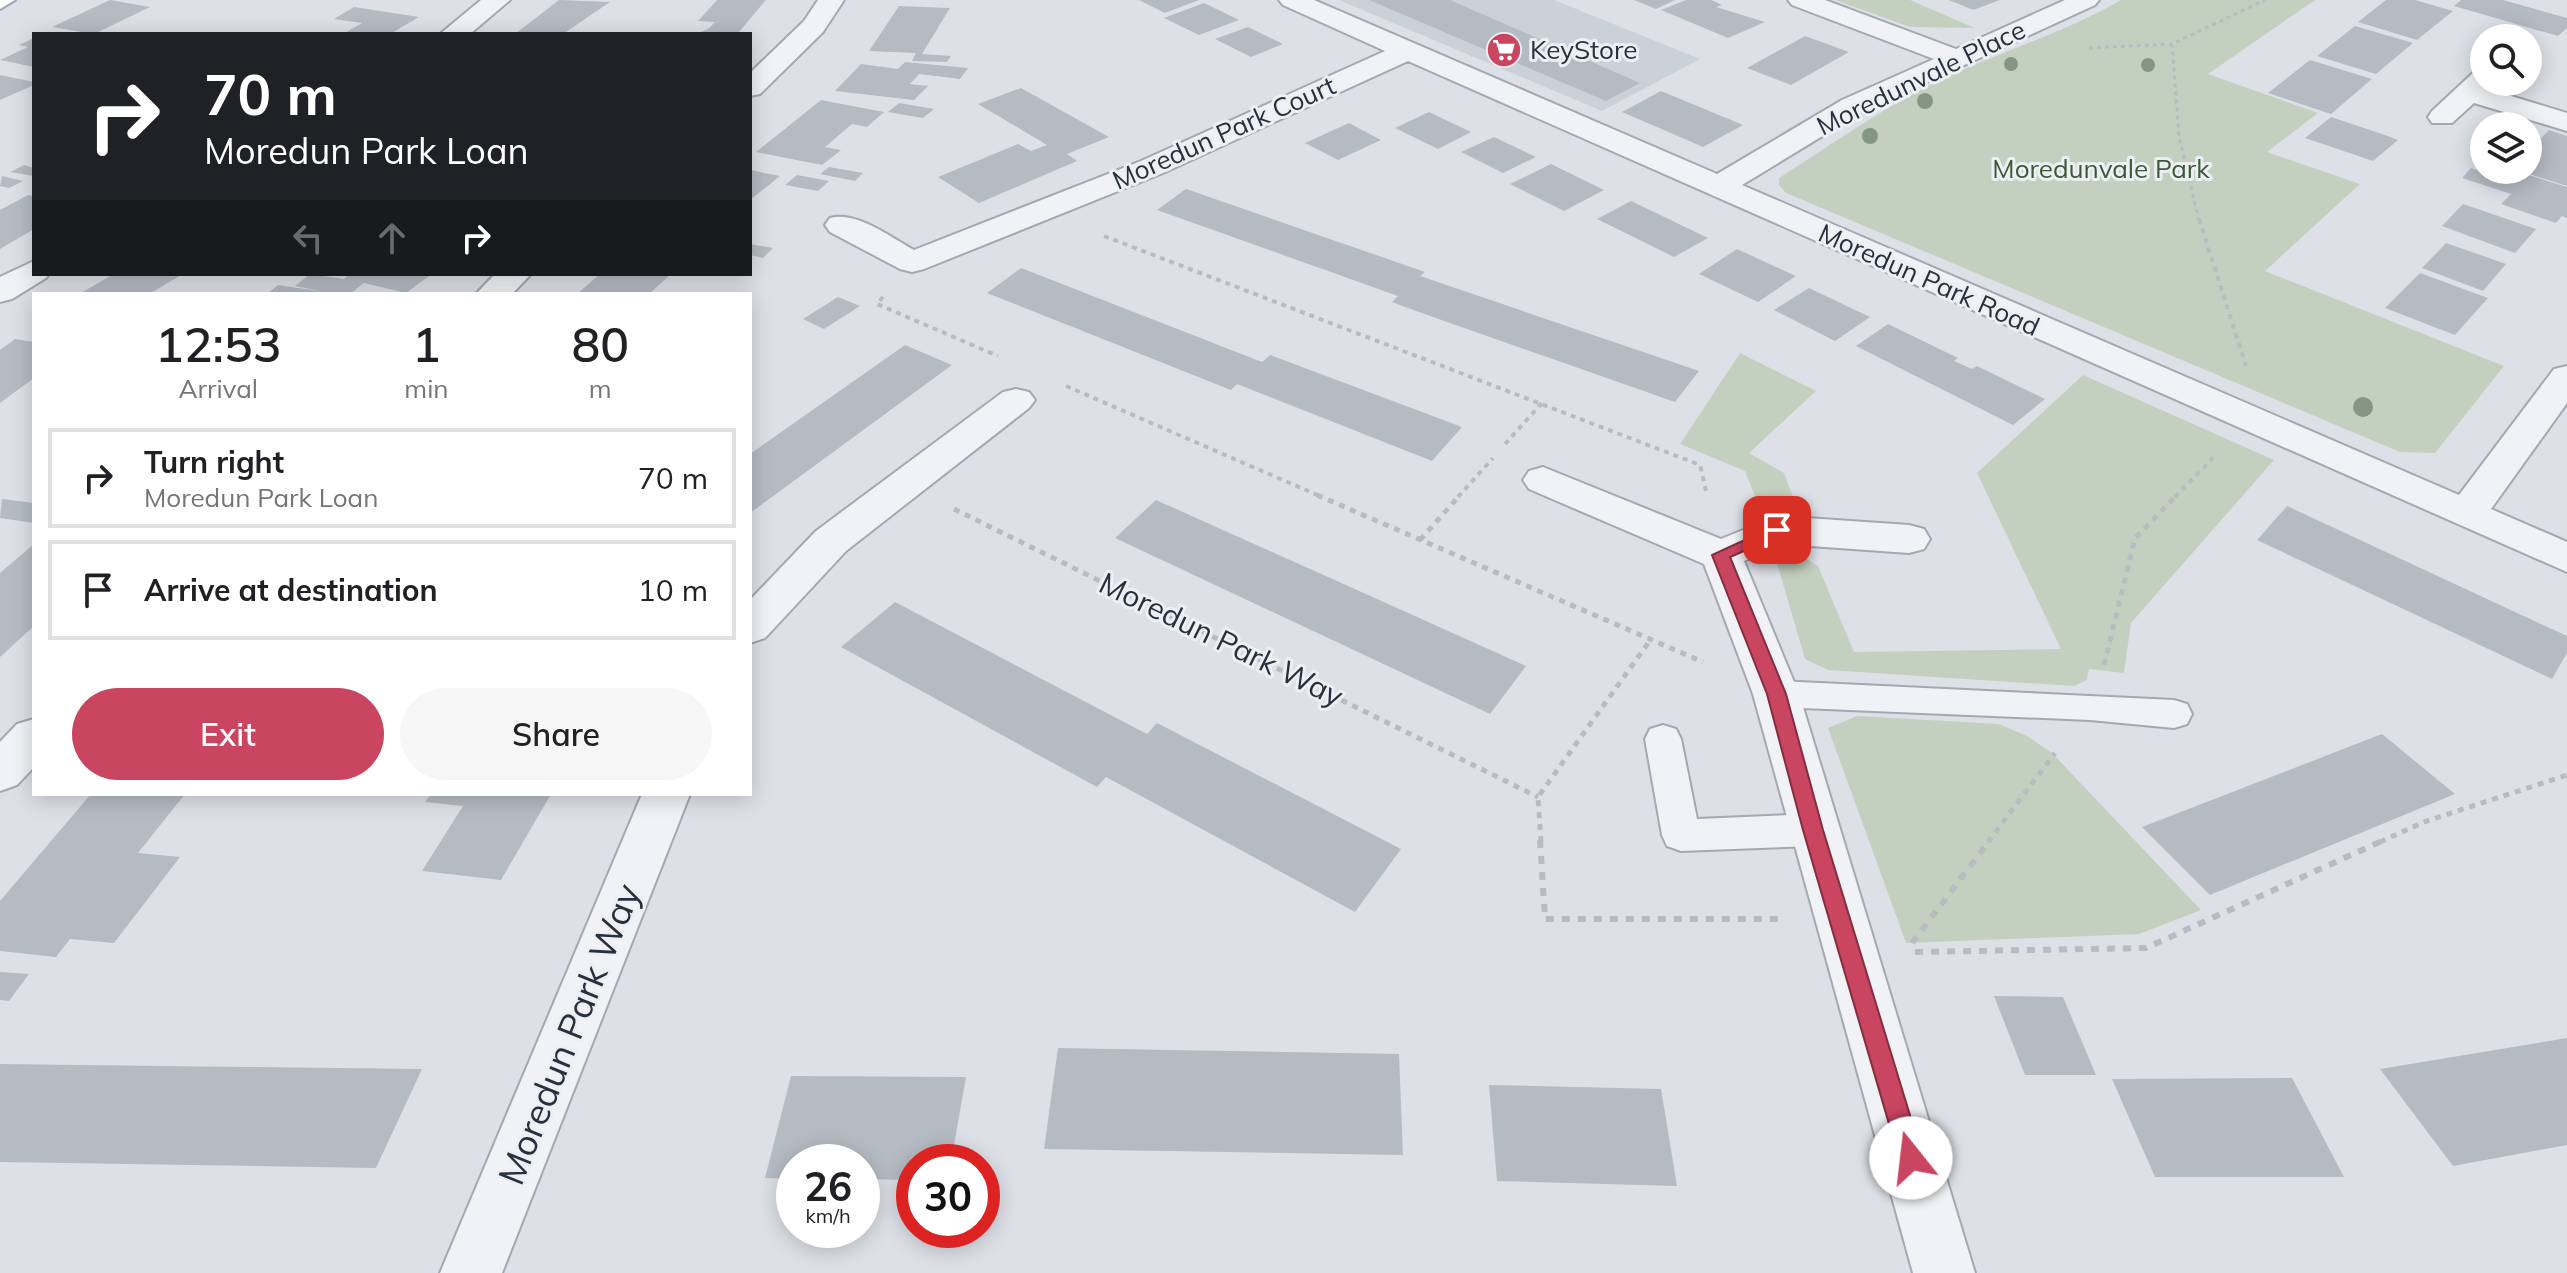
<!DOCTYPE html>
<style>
:root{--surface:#fff;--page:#f6f6f6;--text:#202124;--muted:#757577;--line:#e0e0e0;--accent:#c94560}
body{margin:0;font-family:Mulish,sans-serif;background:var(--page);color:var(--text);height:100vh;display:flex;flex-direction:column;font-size:30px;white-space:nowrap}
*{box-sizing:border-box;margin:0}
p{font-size:26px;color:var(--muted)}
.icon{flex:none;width:44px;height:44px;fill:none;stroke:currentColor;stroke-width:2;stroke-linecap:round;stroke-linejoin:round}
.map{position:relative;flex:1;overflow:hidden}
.panel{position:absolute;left:32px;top:292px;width:720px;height:504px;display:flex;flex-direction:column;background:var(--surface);border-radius:0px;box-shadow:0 4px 20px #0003}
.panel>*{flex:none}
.banner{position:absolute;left:32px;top:32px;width:720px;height:244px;border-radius:0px;box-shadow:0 4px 20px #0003;background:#202124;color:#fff;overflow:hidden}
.fabs{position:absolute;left:2470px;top:24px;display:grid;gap:16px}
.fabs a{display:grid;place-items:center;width:72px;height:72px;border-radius:50%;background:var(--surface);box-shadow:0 4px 20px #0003;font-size:40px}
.speed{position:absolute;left:776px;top:1144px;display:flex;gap:16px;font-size:40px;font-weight:700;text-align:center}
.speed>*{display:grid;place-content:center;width:104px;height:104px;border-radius:50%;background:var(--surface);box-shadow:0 4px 20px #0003;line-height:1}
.speed small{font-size:20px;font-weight:400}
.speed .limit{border:12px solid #d22;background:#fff;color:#111}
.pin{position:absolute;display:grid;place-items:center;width:68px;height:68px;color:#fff;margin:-34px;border-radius:16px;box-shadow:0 4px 12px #0006}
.me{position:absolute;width:88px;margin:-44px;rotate:344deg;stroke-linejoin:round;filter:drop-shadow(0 0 6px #0008)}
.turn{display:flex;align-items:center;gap:28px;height:168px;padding:0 40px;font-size:36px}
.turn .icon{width:104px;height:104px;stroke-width:2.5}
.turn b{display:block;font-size:56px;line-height:68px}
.lanes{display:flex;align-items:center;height:76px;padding:0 40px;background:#0003;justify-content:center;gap:40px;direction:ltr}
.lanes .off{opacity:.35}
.eta{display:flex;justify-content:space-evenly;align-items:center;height:136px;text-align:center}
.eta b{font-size:48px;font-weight:600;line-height:56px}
.primary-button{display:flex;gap:16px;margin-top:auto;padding:16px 40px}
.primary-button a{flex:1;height:92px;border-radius:48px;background:var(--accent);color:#fff;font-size:32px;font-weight:600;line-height:92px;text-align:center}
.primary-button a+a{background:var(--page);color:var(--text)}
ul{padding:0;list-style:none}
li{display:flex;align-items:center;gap:24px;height:100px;margin:0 16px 12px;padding:0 24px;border:4px solid var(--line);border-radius:0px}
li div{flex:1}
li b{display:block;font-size:30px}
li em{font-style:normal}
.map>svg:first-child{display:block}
.built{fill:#cbd1d8}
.green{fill:#c4d0bf}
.building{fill:#b5bbc3}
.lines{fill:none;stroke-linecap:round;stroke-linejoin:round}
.service-casing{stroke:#a3a8b1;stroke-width:4}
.minor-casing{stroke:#a3a8b1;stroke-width:4}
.primary-casing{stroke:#9da6b2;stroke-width:4}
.path-far3{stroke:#b8bcc1;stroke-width:3;stroke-dasharray:4 4;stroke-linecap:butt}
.path-far2{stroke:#b8bcc1;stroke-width:4;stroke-dasharray:5 5;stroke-linecap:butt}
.path-far1{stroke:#b8bcc1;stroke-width:5;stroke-dasharray:6 6;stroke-linecap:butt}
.path{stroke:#b8bcc1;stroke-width:6;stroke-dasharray:8 8;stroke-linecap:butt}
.service{fill:#f0f2f5;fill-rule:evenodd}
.minor{fill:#f0f2f5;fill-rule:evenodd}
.primary{fill:#fff;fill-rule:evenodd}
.tree{fill:#859685}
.route{fill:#c94560;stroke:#832d3e;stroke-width:2}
.labels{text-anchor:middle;stroke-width:6;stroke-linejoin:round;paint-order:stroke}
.far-poi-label{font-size:26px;fill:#27303d;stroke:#ecf0f4;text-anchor:start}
.far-street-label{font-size:26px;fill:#27303d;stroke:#ecf0f4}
.far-park-label{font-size:26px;fill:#3d5835;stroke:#ecf0f4}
.street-label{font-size:30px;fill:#27303d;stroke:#ecf0f4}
.near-street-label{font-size:36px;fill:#27303d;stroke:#ecf0f4}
</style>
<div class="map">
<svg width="2567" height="1273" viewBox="0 0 2567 1273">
<rect width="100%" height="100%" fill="#dde1e7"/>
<!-- built -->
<path class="built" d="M1339,0h215l146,59 -98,52z"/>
<!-- green -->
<path class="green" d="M1835,0h75l65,28 -65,-1z
M2121,0h194l-107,74 110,39 -51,39 93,32 -95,87 239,95 -69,87 -35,-1 -614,-259 -7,-8v-7c57,-36 113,-77 174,-104 56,-25 114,-43 168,-74z
M1740,353l76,38 -67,62 35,20 9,24 -11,11 -22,1 -15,-38 -65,-27z
M2083,375l191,85 -143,163 -7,50 -35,-4 -2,11 -13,6 -246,-16 -23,-11 -31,-106 20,-2 24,15 36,86 207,-3 -84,-176z
M1857,716l142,8 28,12 25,17 149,157 -62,24 -233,9 -78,-215z"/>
<!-- building -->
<path class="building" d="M110,0l40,7 -56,27 -42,-7z
M559,0l51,2 -47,32h-48z
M717,0h49l-27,32 -43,2 12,-5 7,-7 -17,-1z
M1139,0h60l-34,13z
M1369,0h81l190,83 -34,18z
M1634,0h41l-19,9z
M1686,0h25l11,5 -6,2 49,15 -37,16 -67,-28z
M1949,0h51l-27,10z
M2386,0h29l38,11 -36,29 -59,-18z
M2461,0h42l64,18v10l-9,8 -104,-30z
M1204,3l35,17 -40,15 -35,-17z
M899,6l51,2 -28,46 29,2 -4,6 -35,-1 4,-8 -47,-2z
M354,7l65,10 -29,17h-47l19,-11 -28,-4z
M2355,26l58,17 -37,31 -59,-18z
M1248,27l35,17 -32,13 -36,-18z
M1805,36l44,16 -58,33 -44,-17z
M34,38v29l-34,-7 28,-13 -9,-2z
M2310,60l62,19 -41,35 -63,-21z
M905,62l63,6 -8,11 -41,-5 -9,10 18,2 -14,14 -79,-9 26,-27 37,5z
M0,75l34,7v3l-34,15z
M1021,88l88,49 -42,17 10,7 -98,42 -41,-26 80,-33 13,7 16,-6 -69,-41z
M1661,91l46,19 36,15 -40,22 -81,-35z
M821,100l63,12 -17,15 -15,-3 -27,23 16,3 -19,15 -66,-13z
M899,103l35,6 -11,9 -35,-6z
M1429,112l42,20 -33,17 -43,-21z
M2331,117l54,18 13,5 -25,21 -68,-23z
M1349,123l32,17 -43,20 -33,-17z
M2549,130l18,6v50l-47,-15 8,-1v-18z
M1494,137l42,20 -33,16 -42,-21z
M1551,164l53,26 -40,21 -54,-27z
M24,165l10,3v8l-24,-4z
M829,167l34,6 -8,8 -35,-7z
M2471,168l45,15 9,-9 42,13v31l-5,-2 -6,7 -55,-19 10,-10 -49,-16z
M750,170l30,6 -30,24z
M797,175l32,6 -11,10 -33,-6z
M2,176l21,5 -14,7 -9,-2z
M1186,189l239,83 -5,4 279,95 -24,31 -259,-91 -24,-9 6,-6 -241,-86z
M28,195l6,1v33l-34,20v-39z
M1631,201l77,37 -34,19 -77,-38z
M2463,204l73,25 -21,24 -73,-27z
M2446,243l60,21 -23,27 -61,-23z
M750,244l23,4 -10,10 -13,-3z
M1737,249l59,27 -38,26 -59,-28z
M1021,268l241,94 8,-7 192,72 -30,34 -195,-77 -6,6 -244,-97z
M2420,273l68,25 -33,37 -70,-27z
M114,274h69l-34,20h-70z
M310,274l34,5 6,-5h82l-26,19 -42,-10 -14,11h-83l11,-9 46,7 -29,-6z
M600,274h71l-22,20h-72z
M1809,288l61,29 -35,24 -61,-31z
M838,297l22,9 -36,23 -21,-10z
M1888,324l70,34 -4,3 18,8 5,-3 68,33 -32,26 -157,-79z
M15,339l19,3v36l-34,25v-53z
M905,345l47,20 -202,148v-59z
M2,499l32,4v20l-34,-5z
M1156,500l201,90 169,76 -36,48 -375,-176z
M2287,506l280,130v17l-15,26 -295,-139z
M34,544v82l-34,31v-84z
M895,602l252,132 10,-11 244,126 -46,63 -249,-135 -9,10 -256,-140z
M2382,734l73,60 -245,101 -68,-68z
M91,794h94l-47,59 42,4 -66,86 -44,-4 -14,18 -56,-6v-50z
M431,794h120l-50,86 -79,-9 41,-65 -38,-4z
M0,972l29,2 -20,27 -9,-1z
M1994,996l69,1 33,78h-71z
M2567,1038v107l-114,21 -73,-97z
M1058,1048l341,6 4,101 -359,-6z
M0,1064l246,3 176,2 -46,99 -376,-6z
M791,1076l175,1 -15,85h-37v18l-52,-1v-17h-68v17l-29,-1z
M2292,1078l52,99h-189l-43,-98z
M1489,1085l172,4 16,97 -180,-5z"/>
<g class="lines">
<!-- service casing -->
<g class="service-casing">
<path id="service" d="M1776,681l398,19 13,4 5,10 -5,10 -13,4 -84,-8 -314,-13 -12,-4 -6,-9 6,-9z
M1663,725l13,4 5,10 16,80 116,-5 14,5 5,11 -5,11 -14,5 -132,5 -14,-5 -5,-11 -17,-96 5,-10z"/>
</g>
<!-- minor casing -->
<g class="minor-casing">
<path id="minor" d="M481,0h29l-40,34h-30z
M818,0h26l-21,32 -63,62 -10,2v-23l54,-52z
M1279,0h35l403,174 125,-74 92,-41 -142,-54 -4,-5h37l131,49 109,-49h34l-4,5 -233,107 -120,73 717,310 95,-126 13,-3v37l-76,106 76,33v30l-1159,-511 -245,112 -239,96 -12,3 -12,-3 -70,-37 -5,-7 5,-7c27,-7 60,19 84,32l227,-89 244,-110 -102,-46z
M2484,70v12h11l-7,7 79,24v18l-93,-28 -22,20h-20l-4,-6 4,-6 42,-39z
M34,261v13h15l-3,4 -34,21 -12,3v-25z
M495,274h36l-19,20h-36z
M1016,389l13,3 6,8 -6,8 -183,143 -81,87 -15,5v-43l66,-69 187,-139z
M1543,467l178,72 56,-23 132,9 15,4 6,10 -6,10 -15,4 -127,-9 -38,17 55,133 176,579h-62l-160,-579 -49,-130 -175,-75 -6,-9 6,-9z
M34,719v48l-17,18 -17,6v-49l17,-18z
M642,794h48l-188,479h-62z"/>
</g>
<!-- primary casing -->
<g class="primary-casing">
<path id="primary" d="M0,0h15l-15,9z"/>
</g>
<!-- path-far3 -->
<path class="path-far3" d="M2089,48l83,-4
M2199,221l-20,-85 -7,-92 93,-44"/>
<!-- path-far2 -->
<path class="path-far2" d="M2199,219l47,147
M1104,236l596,229 7,30
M883,297l-6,7 121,52
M1066,386l256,111
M1505,444l37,-41
M1458,497l35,-39
M2175,497l41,-42"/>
<!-- path-far1 -->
<path class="path-far1" d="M1317,495l386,167
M954,509l584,288
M1420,540l40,-45
M2104,665l31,-127 42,-43
M1541,842l-3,-45 113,-158
M1988,842l67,-89
M2380,842l44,-20 143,-47"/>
<!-- path -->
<path class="path" d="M1540,840l5,79h237
M1912,943l78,-103
M1915,952l231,-4 238,-108"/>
<!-- service -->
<use href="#service" class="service"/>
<!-- minor -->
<use href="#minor" class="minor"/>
<!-- primary -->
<use href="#primary" class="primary"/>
</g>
<!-- trees -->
<g class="tree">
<circle cx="2011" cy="64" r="7"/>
<circle cx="2148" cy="65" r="7"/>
<circle cx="1925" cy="101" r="8"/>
<circle cx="1870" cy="136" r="8"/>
<circle cx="2363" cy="407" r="10"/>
</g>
<!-- route -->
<path class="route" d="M1777,525l9,5 -3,4 -53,23 56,137 37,136 100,328 -3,9 -9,3 -9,-3 -3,-9 -96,-328 -36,-136 -55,-139z"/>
<!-- icons -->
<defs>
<g id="supermarket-disc" transform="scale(1.8)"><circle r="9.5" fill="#c94560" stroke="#ecf0f4"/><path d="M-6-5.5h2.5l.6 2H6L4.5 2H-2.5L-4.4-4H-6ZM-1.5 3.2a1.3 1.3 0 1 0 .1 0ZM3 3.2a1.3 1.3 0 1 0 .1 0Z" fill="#fff"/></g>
</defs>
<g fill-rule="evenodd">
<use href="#supermarket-disc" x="1504" y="50"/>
</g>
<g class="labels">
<!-- far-poi labels -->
<g class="far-poi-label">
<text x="1530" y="59">KeyStore</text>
</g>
<!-- far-street labels -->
<g class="far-street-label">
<text transform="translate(1921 78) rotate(-26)" y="9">Moredunvale Place</text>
<text transform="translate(1224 133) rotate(-24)" y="9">Moredun Park Court</text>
<text transform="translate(1929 280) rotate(24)" y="9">Moredun Park Road</text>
</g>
<!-- far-park labels -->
<g class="far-park-label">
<text x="2101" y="178">Moredunvale Park</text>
</g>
<!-- street labels -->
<g class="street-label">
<text transform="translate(1221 640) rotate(26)" y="10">Moredun Park Way</text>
</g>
<!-- near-street labels -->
<g class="near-street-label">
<text transform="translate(569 1034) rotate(-68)" y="13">Moredun Park Way</text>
</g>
</g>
</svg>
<div class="fabs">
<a><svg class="icon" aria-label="search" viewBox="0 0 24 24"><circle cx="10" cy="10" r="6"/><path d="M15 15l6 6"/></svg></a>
<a><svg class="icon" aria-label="layers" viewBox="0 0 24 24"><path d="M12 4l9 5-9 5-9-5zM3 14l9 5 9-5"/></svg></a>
</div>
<div class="speed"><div>26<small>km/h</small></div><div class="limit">30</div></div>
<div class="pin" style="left:1777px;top:530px;background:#d93025"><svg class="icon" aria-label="arrive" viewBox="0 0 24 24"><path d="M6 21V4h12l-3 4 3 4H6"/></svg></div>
<svg class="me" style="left:1911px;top:1158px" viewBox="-20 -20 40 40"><circle r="19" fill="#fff"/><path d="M0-13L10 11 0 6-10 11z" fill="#c94560"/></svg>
<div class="banner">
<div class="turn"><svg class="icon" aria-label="right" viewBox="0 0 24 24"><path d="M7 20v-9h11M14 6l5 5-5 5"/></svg><div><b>70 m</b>Moredun Park Loan</div></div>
<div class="lanes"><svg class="icon off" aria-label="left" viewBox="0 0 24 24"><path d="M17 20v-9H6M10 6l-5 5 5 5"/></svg><svg class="icon off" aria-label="ahead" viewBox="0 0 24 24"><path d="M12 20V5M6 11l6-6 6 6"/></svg><svg class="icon" aria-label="right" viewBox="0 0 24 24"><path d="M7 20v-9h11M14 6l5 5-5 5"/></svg></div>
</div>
<section class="panel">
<div class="eta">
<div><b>12:53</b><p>Arrival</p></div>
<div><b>1</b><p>min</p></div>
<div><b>80</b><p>m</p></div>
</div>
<ul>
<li><svg class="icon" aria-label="right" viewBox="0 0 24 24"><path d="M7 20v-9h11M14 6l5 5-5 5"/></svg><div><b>Turn right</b><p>Moredun Park Loan</p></div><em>70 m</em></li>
<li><svg class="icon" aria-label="arrive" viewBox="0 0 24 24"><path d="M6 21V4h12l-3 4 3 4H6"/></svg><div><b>Arrive at destination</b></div><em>10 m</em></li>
</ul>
<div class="primary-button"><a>Exit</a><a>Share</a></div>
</section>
</div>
